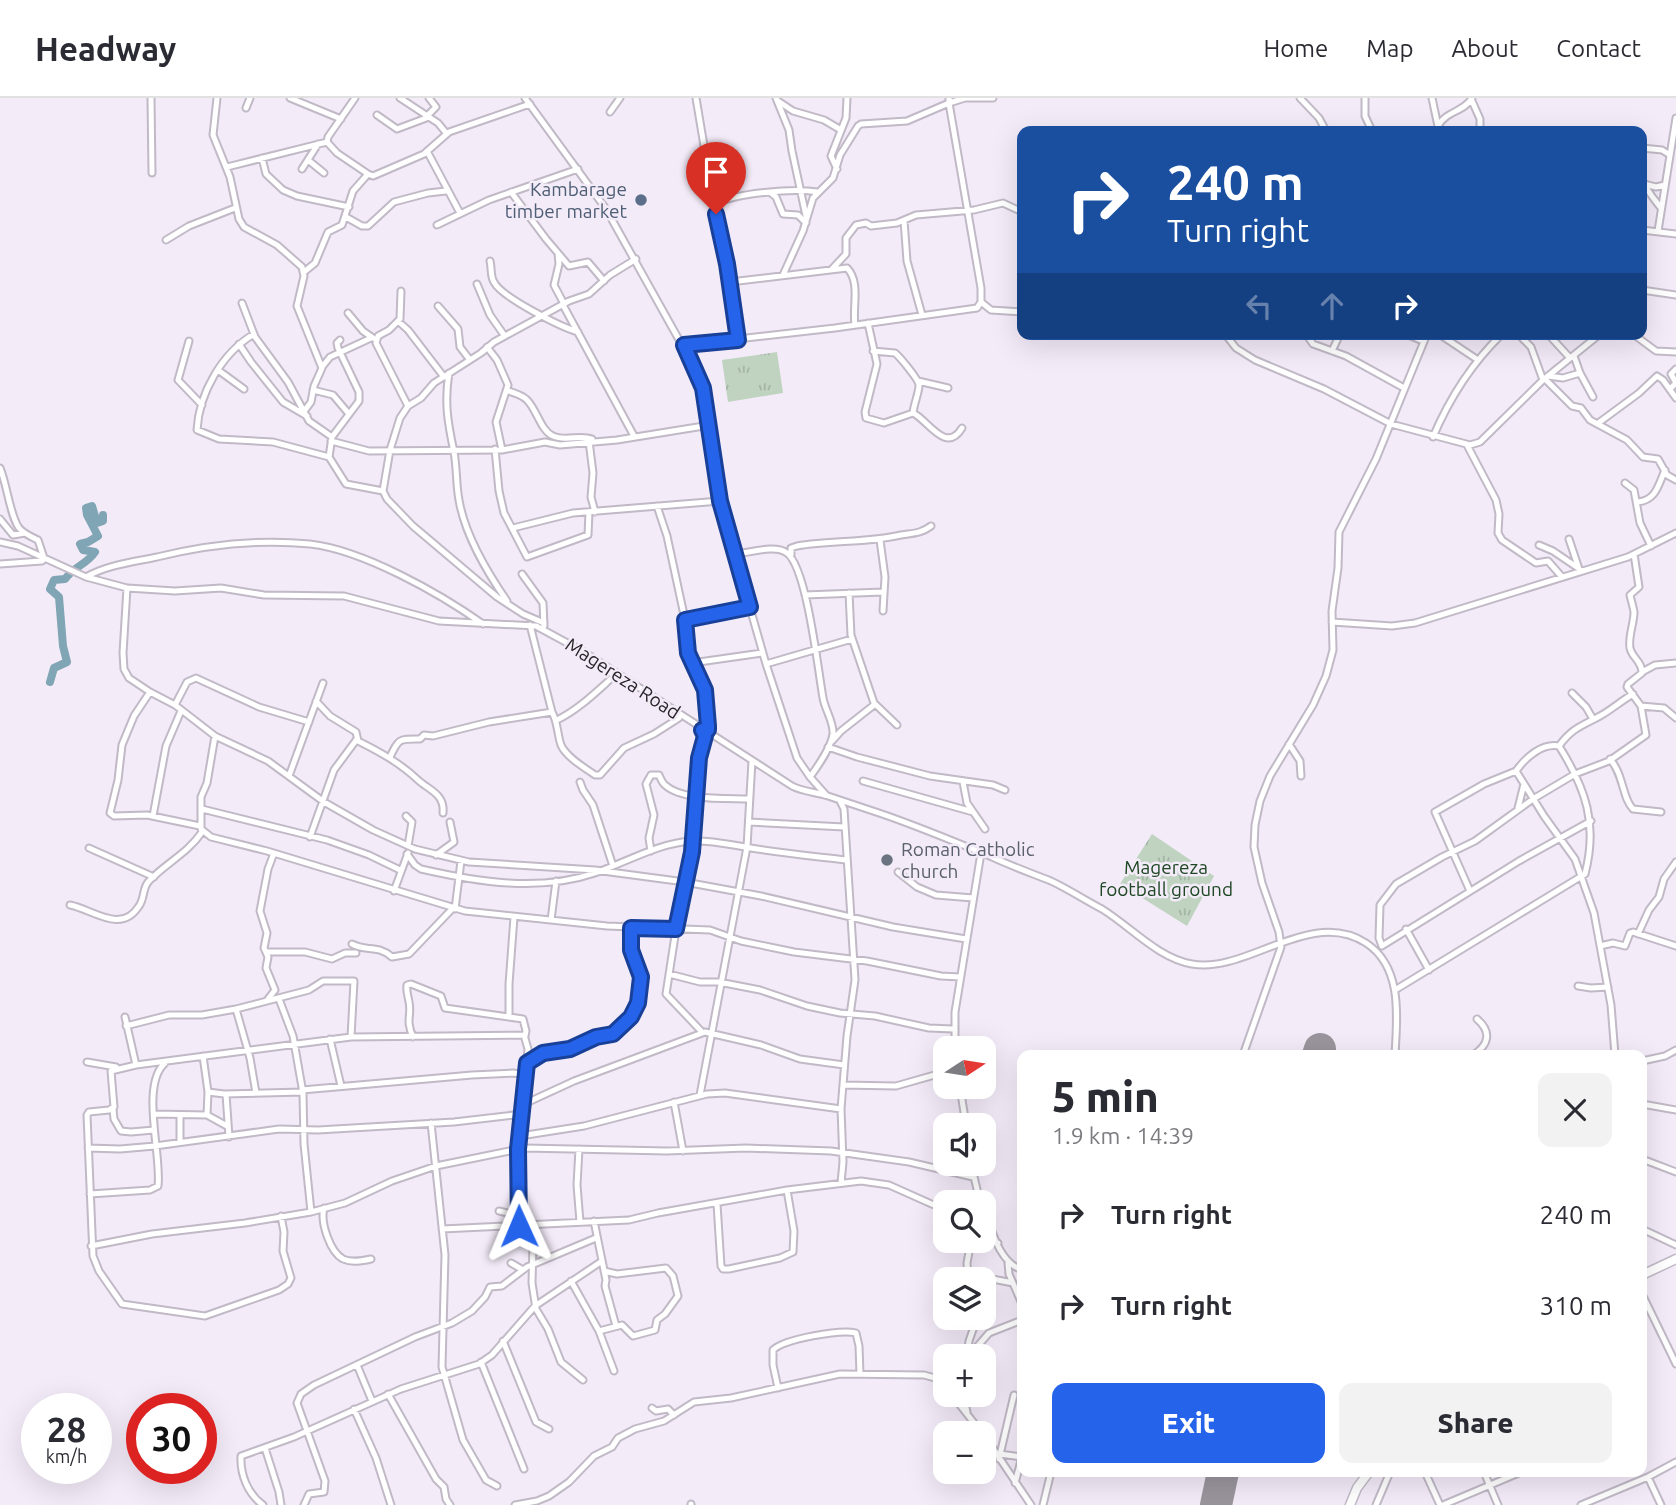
<!DOCTYPE html>
<meta charset="utf-8">
<style>
:root{--surface:#fff;--page:#f2f2f3;--text:#2b2b33;--muted:#7c7c81;--line:#e1e1e2;--accent:#2563eb}
body{margin:0;font-family:Ubuntu,sans-serif;background:var(--page);color:var(--text);height:100vh;display:flex;flex-direction:column;font-size:26px;white-space:nowrap}
*{box-sizing:border-box;margin:0}
p{font-size:23px;color:var(--muted)}
.icon{flex:none;width:38px;height:38px;fill:none;stroke:currentColor;stroke-width:2;stroke-linecap:round;stroke-linejoin:round}
.map{position:relative;flex:1;overflow:hidden}
.sheet{position:absolute;left:1017px;top:952px;width:630px;height:427px;display:flex;flex-direction:column;background:var(--surface);border-radius:14px;box-shadow:0 7px 28px #0002}
.sheet>*{flex:none}
.banner{position:absolute;left:1017px;top:28px;width:630px;height:214px;border-radius:14px;box-shadow:0 7px 28px #0002;background:#1a4fa0;color:#fff;overflow:hidden}
.needle{width:46px;rotate:78deg}
.controls{position:absolute;left:933px;top:938px;display:grid;gap:14px}
.controls a{display:grid;place-items:center;width:63px;height:63px;border-radius:14px;background:var(--surface);box-shadow:0 7px 28px #0002;font-size:35px}
.speed{position:absolute;left:21px;top:1295px;display:flex;gap:14px;font-size:35px;font-weight:700;text-align:center}
.speed>*{display:grid;place-content:center;width:91px;height:91px;border-radius:50%;background:var(--surface);box-shadow:0 7px 28px #0002;line-height:1}
.speed small{font-size:18px;font-weight:400}
.speed .limit{border:10px solid #d22;background:#fff;color:#111}
.pin{position:absolute;display:grid;place-items:center;width:60px;height:60px;color:#fff;margin:-72px -30px;border-radius:50% 50% 50% 0;rotate:-45deg;box-shadow:0 0 7px #0007}
.pin .icon{rotate:45deg}
.me{position:absolute;width:77px;margin:-38px;rotate:359deg;stroke-linejoin:round;filter:drop-shadow(0 0 5px #0008)}
.turn{display:flex;align-items:center;gap:24px;height:147px;padding:0 35px;font-size:32px}
.turn .icon{width:91px;height:91px;stroke-width:2.5}
.turn b{display:block;font-size:49px;line-height:60px}
.lanes{display:flex;align-items:center;height:66px;padding:0 35px;background:#0003;justify-content:center;gap:35px;direction:ltr}
.lanes .off{opacity:.35}
.round{display:grid;place-items:center;flex:none;width:74px;height:74px;border-radius:14px;background:var(--page)}
.head{display:flex;align-items:center;justify-content:space-between;height:119px;padding:0 35px}
h1{font-size:42px;font-weight:800;line-height:52px}
.cta{display:flex;gap:14px;margin-top:auto;padding:14px 35px}
.cta a{flex:1;height:80px;border-radius:14px;background:var(--accent);color:#fff;font-size:28px;font-weight:800;line-height:80px;text-align:center}
.cta a+a{background:var(--page);color:var(--text)}
ul{padding:0;list-style:none}
li{display:flex;align-items:center;gap:21px;height:91px;padding:0 35px}
li div{flex:1}
li b{display:block;font-size:26px}
li em{font-style:normal}
header{display:flex;align-items:center;gap:42px;box-sizing:border-box;height:98px;padding:0 35px;background:var(--surface);border-bottom:2px solid var(--line)}
header strong{font-size:33px}
nav{display:flex;gap:38px;margin-inline-start:auto;font-size:24px}
.map>svg:first-child{display:block}
.grass{fill:url(#grass-tufts)}
.lines{fill:none;stroke-linecap:round;stroke-linejoin:round}
.river{stroke:#80a5b4;stroke-width:8}
.runway{stroke:#9a949d;stroke-width:32}
.minor-casing{stroke:#c1b9c6;stroke-width:9}
.highway-casing{stroke:#c1b9c6;stroke-width:11}
.minor{stroke:#fff;stroke-width:5}
.highway{stroke:#fff;stroke-width:8}
.route-casing{stroke:#184099;stroke-width:18}
.route{stroke:#2563eb;stroke-width:12}
.service-dot{fill:#5c6f8a;stroke:#f3ebf8;stroke-width:2.5}
.worship-dot{fill:#6b7280;stroke:#f3ebf8;stroke-width:2.5}
.labels{text-anchor:middle;stroke-width:5;stroke-linejoin:round;paint-order:stroke}
.service-label{font-size:19px;fill:#4e5e75;stroke:#f3ebf8;text-anchor:end}
.street-label{font-size:19px;fill:#29262a;stroke:#f3ebf8}
.worship-label{font-size:19px;fill:#5b616d;stroke:#f3ebf8;text-anchor:start}
.park-label{font-size:19px;fill:#1e4724;stroke:#f3ebf8}
</style>
<header>
<strong>Headway</strong>
<nav><a>Home</a><a>Map</a><a>About</a><a>Contact</a></nav>
</header>
<div class="map">
<svg width="1676" height="1407" viewBox="0 0 1676 1407">
<defs>
<pattern id="grass-tufts" width="24" height="20" patternUnits="userSpaceOnUse" patternTransform="scale(1.75)"><rect width="24" height="20" fill="#bfd3c0"/><path d="M3 7l-1-3M5 7V3M7 7l1-3M15 17l-1-3M17 17v-4M19 17l1-3" fill="none" stroke="#a4b5a5"/></pattern>
</defs>
<rect width="100%" height="100%" fill="#f3ebf8"/>
<!-- grass -->
<path class="grass" d="M777,254l6,41 -55,9 -6,-42z
M1152,736l62,42 -27,50 -67,-42z"/>
<g class="lines">
<!-- river -->
<path class="river" d="M50,584l4,-14 13,-6 -4,-16 -4,-49 -9,-8 4,-9 11,-1c11,-14 21,-14 30,-27l-12,-2 -3,-6 8,-2 10,-6 -11,-21 -1,-7 6,-2 5,17 6,-2v-6"/>
<!-- runway -->
<path class="runway" d="M1318,957l2,-6
M1216,1407l7,-33"/>
<!-- minor casing -->
<g class="minor-casing">
<path id="minor" d="M151,0l1,75
M217,0l-4,37 17,42 9,42 5,8 33,18 25,22 2,9 -7,30 25,62 -8,18 -3,16 -6,8
M290,0l51,21
M355,0l-27,39 -1,5 10,11 31,21 5,2 51,-22 25,-22 81,-28
M400,0l38,25 9,11
M525,0l81,111 91,163 9,26 17,115 43,151 31,94 13,19 16,18
M696,0l18,107 13,60 11,75
M776,0l13,32 3,21 14,65
M1300,0l19,20 7,13
M1365,0v18l7,15
M1432,0l7,33
M778,3l15,10 31,9 17,10
M1472,3l8,18v12
M246,10l4,-10
M610,14l10,-14
M377,17l20,14 32,-12
M427,18l9,-9 -7,-9
M1438,28c8,-15 26,-14 34,-28
M1642,50l20,2 8,5
M427,53l33,62
M262,60l4,16 17,16 14,6 52,11
M308,62l16,13
M227,69l100,-25
M302,71l16,-25
M837,71l-6,-13 15,-38 1,-20
M1642,81c4,11 12,20 19,29
M1644,86l12,3 9,-2
M511,94l35,47 23,27 19,-4 16,19
M771,95l5,4 7,17 15,1 8,8
M714,107c18,-12 81,-17 103,-13
M346,119l16,9h6l26,-24 34,-9 18,-2
M904,122l3,41 15,54
M437,127l52,-25 89,-31
M1642,132l34,4
M1658,133l18,-113
M166,142l23,-14 46,-18
M558,155l1,11 -5,21 10,19
M490,163c2,7 0,15 4,21 7,15 67,45 84,50
M832,171l14,-15v-16l10,-13 10,-2 5,3 26,-3 19,-8 58,-5 29,-7 19,9
M304,174l11,-9 13,-31 14,-7 11,-34 15,-17
M783,177l20,-44 10,-33 20,-20 7,-23 18,-29 3,-2 46,-3 42,-18v-5
M730,184l117,-14c14,14 5,40 8,57
M477,186l13,31 14,20
M1642,192l34,5
M401,193l-1,28 -11,11 -11,6 -2,7 32,63
M981,204l10,8 31,2
M242,205l13,34 33,45 21,39 23,16
M563,207l71,131
M438,208l20,23 2,18 10,13
M348,215l15,18 10,7
M399,224l9,8 36,47
M868,225l9,41 -12,48 1,6 18,5 29,-10c14,6 33,42 49,15
M254,236c-32,19 -55,59 -57,96l22,9 54,3 56,15
M1225,236l11,14 19,12 69,29 67,35 79,21 10,-3 63,-62 57,-46
M1306,236l7,10 33,12 58,32
M1406,236l17,7
M1439,236l39,26
M1518,236l13,13 12,33
M1548,236l22,24
M1633,236l23,17 20,1
M340,242l-3,3 1,5 21,44v9l-27,36 -3,20 17,27 37,7
M189,243l-11,39 24,25
M239,246l12,18 32,40 24,14
M684,247l151,-17 142,-20 4,-6v-14l-32,-185 16,-5h28
M487,249l10,13 11,25 -12,37 6,28
M873,253l22,2c5,4 24,27 24,32 0,8 -5,18 -6,28
M1332,253l8,-17
M1574,258l6,17 13,24
M322,269l8,-10 41,-19
M218,272l26,19
M449,275c-5,29 -1,51 5,79 3,16 2,33 5,48 6,36 28,72 48,101
M1548,278l15,2 17,-5
M1545,281l27,27 9,2 9,12 37,20 16,17 15,2 9,16 9,5
M918,283l30,7
M1670,291l6,-6 -5,-9 5,-5
M313,292l20,5 16,19
M507,292c8,4 14,4 20,10 10,10 14,31 26,36 13,6 26,-2 39,3
M1597,326l42,-31 18,-17 6,4 13,18
M1433,339c17,-40 38,-73 69,-103
M331,343l38,10 133,-1 43,-8 15,3 57,-5 93,-15
M589,343l4,32 -2,24 4,15
M1467,347l29,55 3,14 -1,19 4,7 34,23 12,-2 14,16
M495,351l4,42 5,22 23,44 61,-22 1,-23
M0,370c7,16 10,48 19,60 5,6 13,9 19,12l6,18 -2,3 -42,3
M1625,385l9,7 6,33 11,23
M1638,404c18,-2 20,-16 27,-32
M657,408l10,30 17,79 4,38 17,37 3,40h-6l3,6 -6,22 -7,94 -11,45 -15,97 36,38
M0,421l13,16 12,-2
M513,430l60,-15 147,-12
M1569,441l10,30
M880,442l5,37 -2,34
M0,444l18,4 68,31 41,11 48,3 46,-3 43,7 80,1 95,25 97,5 48,26 208,134c12,6 24,6 36,10 15,5 30,10 45,15 40,13 80,30 119,46 19,9 39,16 59,24 17,8 34,19 51,28 29,18 56,49 90,55 55,10 118,-57 174,-21 37,24 31,74 29,112
M1539,447l14,6 28,19
M735,456c14,-1 40,-10 52,-1 20,15 31,117 36,145 2,12 11,24 10,36 -2,14 -15,32 -23,43
M791,457v-7l6,-2c35,-6 70,-3 104,-11 12,-2 19,-1 30,-9
M522,476l21,29 1,23
M86,479c21,-12 47,-15 71,-20 49,-12 102,-18 153,-13 53,6 129,49 173,80
M127,490l-4,65 1,16 5,9 21,14 25,13 40,31 53,25 56,41 49,28 42,19 54,13 126,8 90,12 76,14 132,31 73,12
M849,495l2,42 23,68 23,22
M805,497l78,-3
M685,522l65,-13
M1332,524l60,4 23,-3 213,-66 48,-24
M544,525l-21,-9 -26,-17 -84,-71 -26,-27 -4,-8 7,-41 10,-32 8,-12 13,-8 13,-15 47,-30 13,-11 75,-41 20,-7 21,-19 26,-16
M530,527l22,87c6,11 5,21 9,33 5,12 24,23 34,30h5l24,-27 30,-14 25,-16v-4
M692,565l70,-10
M766,566l86,-25
M1642,574l13,-7 21,-2
M150,594l-16,24 -12,29 -4,35 -8,33 4,3 33,-1 53,11
M1572,595l14,14 7,12
M316,603l14,15 26,16 2,9c22,11 42,22 60,39 11,10 27,14 25,33
M175,607l12,-23 9,-4 63,29 50,15
M1641,608l23,2 12,10
M557,622c21,-10 39,-28 56,-43l-1,-7
M215,638l-8,47 -6,14v32l10,8 56,14 198,60 142,15 103,4 31,11 53,11 73,9 74,15 19,1
M832,643l9,-10 33,-26
M1289,646l11,17 1,15
M1559,648c13,-18 23,-20 41,-30 11,-6 21,-15 33,-22
M828,649l29,10 73,19 63,9 12,5
M390,659c9,-19 9,-18 30,-18l4,-4 9,1 56,-14 63,-10
M1610,661c14,16 12,39 23,50l28,3
M289,678l34,-93
M863,683l110,31
M580,684l3,8 10,15 20,61
M963,684l4,21 18,26
M840,703l4,8 11,171 -8,56 -6,73 2,53 -2,21
M1518,710l6,-24
M202,711l125,31 42,15 31,15
M153,718l13,-70 15,-35
M406,718l6,6 -4,24
M749,724l95,5
M310,739l24,-67 23,-31
M89,750l65,29
M651,753l-2,-13 5,-23 -8,-31 5,-9h8c2,4 3,8 6,10 17,16 62,13 84,14
M407,756l8,11 6,4c57,13 118,23 174,4 32,-11 63,-30 97,-32 18,-1 35,3 53,6 33,6 67,9 101,13
M436,757l18,-13 -4,-20
M898,774l19,15 19,8 37,3
M394,793l14,-38
M1470,793l-35,-79 49,-28 32,-13 28,45 31,43 19,54 17,92 4,50
M70,807c22,4 51,30 69,1 6,-8 3,-18 10,-25 17,-18 39,-28 53,-49
M455,811l6,-48
M551,822l5,-39
M1406,831l23,41
M1638,836l11,-24 10,-13 5,-18 12,-17
M352,846c14,8 25,0 40,13l17,-3 44,-46
M1382,848l-3,-8 1,-33 16,-21 46,-27 33,-16 58,-42 42,-25 34,-13 37,-26 -5,-29 -14,-19 1,-3 14,-11c0,-12 -10,-15 -12,-25 -2,-12 4,-24 4,-36 -1,-6 -3,-12 -4,-17l9,-8 -5,-33
M1382,848l137,-85 72,-40
M1600,848l13,-3 12,3 5,-13 3,-1 43,14
M266,854h39l27,7 13,-6h11
M669,876l31,8h19l41,8 47,16 33,7 35,3 54,12 24,1
M1578,888l13,2 17,-1
M1395,892l190,-116c13,-50 1,-85 -26,-128 -17,-3 -33,11 -43,25
M268,901l7,-9 -9,-22 2,-11 -4,-9 3,-15 -7,-22 8,-42 6,-16
M279,901l14,37 10,57 1,51 7,68
M236,911l14,49 6,35
M125,919l11,48
M509,919v-33l5,-67
M126,928l43,-11h33l34,-6 73,-19 14,-9h31l-3,56
M413,939c-8,-18 -1,-21 -4,-35 -1,-7 -3,-10 -2,-17l4,-1 30,12 4,12 78,11 3,12 -1,5
M330,941l11,47
M955,950v-36l26,-159
M1243,957l38,-108 -2,-15 -17,-49 -8,-36 1,-22 5,-24 10,-25 43,-71 13,-29 7,-26 -1,-39 6,-43 1,-36 37,-73 51,-125
M1473,957c16,-10 19,-23 4,-36
M203,958l5,36 -1,23
M1642,963l23,-5 11,-6
M87,964l29,5
M528,965l15,-10 27,-4 25,-12 20,-4 16,-16 7,-14 3,-26 -10,-27v-22
M843,987l53,1 49,-14
M960,989l6,38
M302,992l170,-15 41,-2 13,2
M208,994l16,2 79,-2
M226,996l3,43
M700,997l47,-248 5,-86
M674,1004l9,49
M524,1006l50,-23 131,-49 56,13 39,14 44,6
M1642,1006l34,6
M113,1011l1,10 7,12 10,1 23,-2
M154,1016l53,1 20,11
M431,1025l14,132 -3,112 21,73 23,40 11,6
M520,1038l64,-10 123,-32 18,-1 116,16
M180,1044v-27
M88,1050l32,1 35,-3 124,-17 39,1 136,-8 68,-8
M579,1051l-2,36 3,37
M1642,1061l34,13
M971,1066l9,38
M90,1096l60,-4 8,-4c4,-30 -18,-101 7,-123
M717,1106l4,62 2,3h6l51,-11 13,-6 1,-21 -7,-41
M324,1110c-4,14 6,44 19,51 9,4 19,2 28,0
M984,1111c8,22 15,53 38,61
M499,1113l22,5 8,10 4,18 -1,39 4,26 12,20 13,33 22,18
M281,1118l3,16 -1,19 8,27 -3,6 -9,6 -74,26 -83,-12 -23,-33 -6,-15 -6,-141 2,-3 20,-2 5,-3 -3,-36 25,-6 215,-28 173,-2 4,14 -10,99v78
M594,1123l12,59 -1,6 11,40
M442,1131l187,-9 29,-7 129,-23 74,-9 28,4 56,25
M1642,1131l34,16
M984,1136l14,9
M91,1148l61,-12 93,-11 66,-11 34,-9 47,-22 44,-15 88,-18 143,3 79,-3 85,3 78,11 64,15
M511,1165l12,7
M1008,1165l1,11 13,30
M967,1176l46,9
M968,1181l-1,-16 4,-22
M571,1183l28,50 15,40
M1642,1196l34,70
M599,1233l23,-6 11,11 22,-6 2,-10 8,-6 13,-18 -5,-20 -7,-8 -49,6 -13,-3
M503,1243l33,81 13,7
M967,1258l2,-15 8,-23
M969,1258l20,-23 33,-13
M481,1264l43,107
M357,1267l15,36
M778,1290l-5,-23v-15c11,-11 68,-21 83,-17l3,13 1,28
M388,1296l48,85 8,8 2,12 4,6
M952,1297l30,38
M963,1297l4,17
M652,1310l4,3 12,-2 6,6
M354,1311l22,49 15,47
M984,1337l47,70
M265,1350l14,44 2,13
M1000,1356l22,3 -7,26
M999,1361l15,-64
M1425,1374l15,33
M1484,1374l14,33
M1648,1379l13,28
M263,1407c-15,-11 -23,-30 -22,-49l53,-19 107,-48 78,-25 13,-9 43,-49 67,-45
M304,1407l5,-11 15,-2 1,-11 -28,-78 4,-9 13,-9 101,-48 37,-14 20,-12 13,-14 5,-10 12,-1 25,-19 69,-29
M515,1407l22,-4 12,-5 20,-14 25,-26 18,-9 6,-9 17,-9 29,-8 30,-19 37,-4 109,-24 84,1 11,3 10,9
M691,1407v-1
M1043,1407l8,-33
M1376,1407l14,-33
M1443,1407l78,-33
M1581,1407l67,-28 28,-15"/>
</g>
<!-- highway casing -->
<g class="highway-casing">
<path id="highway" d="M1642,1177l34,-16
M1350,1407l7,-17 12,-16"/>
</g>
<!-- minor -->
<use href="#minor" class="minor"/>
<!-- highway -->
<use href="#highway" class="highway"/>
</g>
<g class="lines">
<!-- route casing -->
<g class="route-casing">
<path id="route" d="M519,1128l-1,-77 9,-86 16,-10 27,-4 26,-12 17,-3 18,-17 7,-14 3,-26 -10,-27v-22l45,1 1,-5 15,-72 7,-94 6,-22 -3,-6h6v-4l-3,-36 -17,-37 -3,-33 65,-13 -30,-106 -17,-113 -19,-43 54,-5 -11,-76 -11,-50"/>
</g>
<!-- route -->
<use href="#route" class="route"/>
</g>
<!-- markers -->
<circle class="service-dot" cx="641" cy="102" r="7"/>
<circle class="worship-dot" cx="887" cy="762" r="7"/>
<g class="labels">
<!-- service labels -->
<g class="service-label">
<text x="627" y="98">Kambarage<tspan x="627" dy="22">timber market</tspan></text>
</g>
<!-- street labels -->
<g class="street-label">
<text transform="translate(623 580) rotate(33)" y="7">Magereza Road</text>
</g>
<!-- worship labels -->
<g class="worship-label">
<text x="901" y="758">Roman Catholic<tspan x="901" dy="22">church</tspan></text>
</g>
<!-- park labels -->
<g class="park-label">
<text x="1166" y="776">Magereza<tspan x="1166" dy="22">football ground</tspan></text>
</g>
</g>
</svg>
<div class="controls">
<a><svg class="needle" viewBox="-14 -14 28 28"><path d="M0-13l5 13h-10z" fill="#e53935"/><path d="M0 13l5-13h-10z" fill="#7c7c81"/></svg></a>
<a><svg class="icon" aria-label="sound" viewBox="0 0 24 24"><path d="M4 9h4l5-4v14l-5-4H4zM17 9q2 3 0 6"/></svg></a>
<a><svg class="icon" aria-label="search" viewBox="0 0 24 24"><circle cx="10" cy="10" r="6"/><path d="M15 15l6 6"/></svg></a>
<a><svg class="icon" aria-label="layers" viewBox="0 0 24 24"><path d="M12 4l9 5-9 5-9-5zM3 14l9 5 9-5"/></svg></a>
<a>+</a>
<a>−</a>
</div>
<div class="speed"><div>28<small>km/h</small></div><div class="limit">30</div></div>
<div class="pin" style="left:716px;top:116px;background:#d93025"><svg class="icon" aria-label="arrive" viewBox="0 0 24 24"><path d="M6 21V4h12l-3 4 3 4H6"/></svg></div>
<svg class="me" style="left:519px;top:1128px" viewBox="-20 -20 40 40"><path d="M0-17L14 15 0 8-14 15z" fill="#2563eb" stroke="#fff" stroke-width="4"/></svg>
<div class="banner">
<div class="turn"><svg class="icon" aria-label="right" viewBox="0 0 24 24"><path d="M7 20v-9h11M14 6l5 5-5 5"/></svg><div><b>240 m</b>Turn right</div></div>
<div class="lanes"><svg class="icon off" aria-label="left" viewBox="0 0 24 24"><path d="M17 20v-9H6M10 6l-5 5 5 5"/></svg><svg class="icon off" aria-label="ahead" viewBox="0 0 24 24"><path d="M12 20V5M6 11l6-6 6 6"/></svg><svg class="icon" aria-label="right" viewBox="0 0 24 24"><path d="M7 20v-9h11M14 6l5 5-5 5"/></svg></div>
</div>
<section class="sheet">
<div class="head"><div><h1>5 min</h1><p>1.9 km · 14:39</p></div><a class="round"><svg class="icon" aria-label="close" viewBox="0 0 24 24"><path d="M6 6l12 12M18 6L6 18"/></svg></a></div>
<ul>
<li><svg class="icon" aria-label="right" viewBox="0 0 24 24"><path d="M7 20v-9h11M14 6l5 5-5 5"/></svg><div><b>Turn right</b></div><em>240 m</em></li>
<li><svg class="icon" aria-label="right" viewBox="0 0 24 24"><path d="M7 20v-9h11M14 6l5 5-5 5"/></svg><div><b>Turn right</b></div><em>310 m</em></li>
</ul>
<div class="cta"><a>Exit</a><a>Share</a></div>
</section>
</div>
